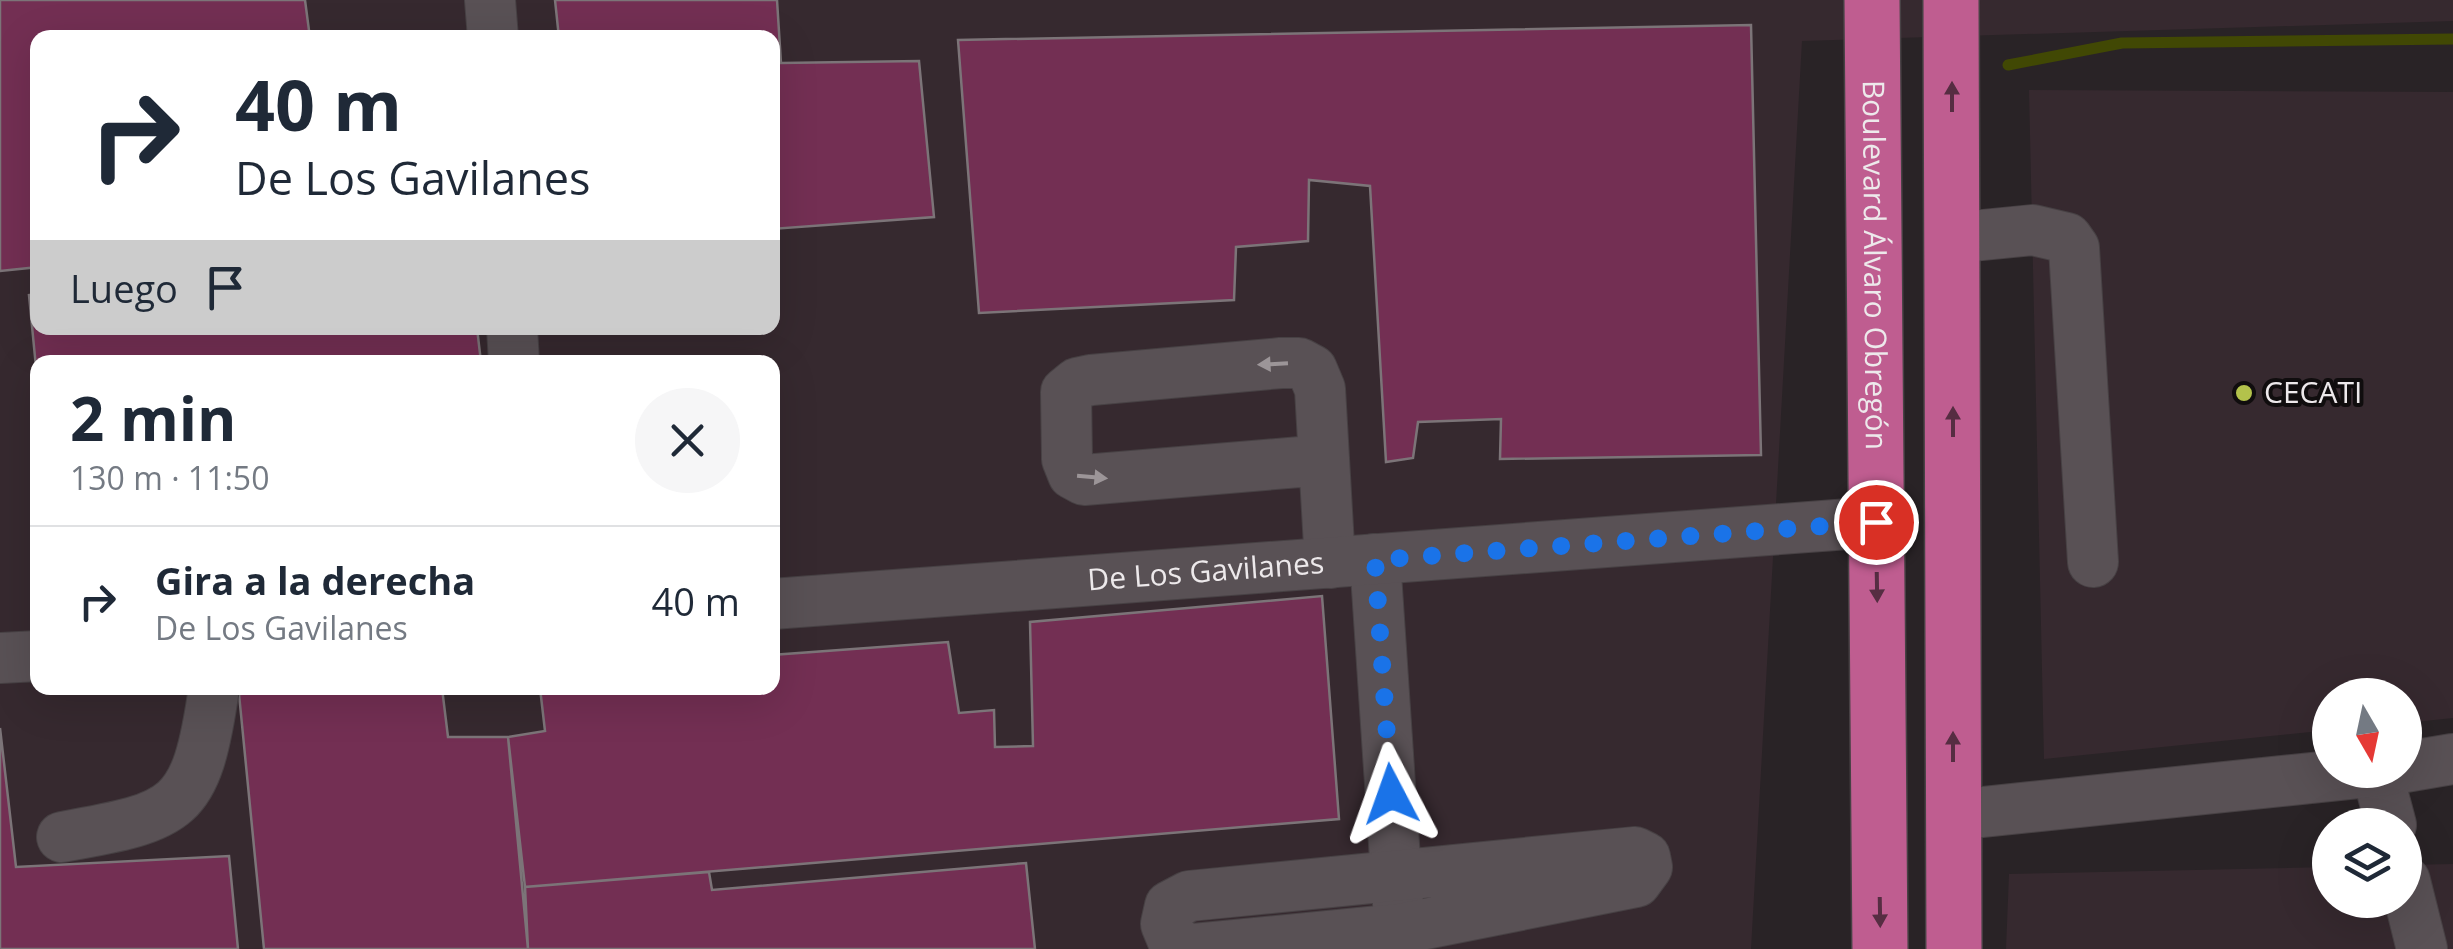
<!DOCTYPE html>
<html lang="es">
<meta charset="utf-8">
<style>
:root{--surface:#fff;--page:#f6f6f7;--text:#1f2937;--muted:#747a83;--line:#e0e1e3}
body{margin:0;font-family:"Open Sans",sans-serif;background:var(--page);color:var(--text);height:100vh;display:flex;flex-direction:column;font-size:38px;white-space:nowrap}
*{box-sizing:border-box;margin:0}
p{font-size:32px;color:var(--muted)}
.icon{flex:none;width:55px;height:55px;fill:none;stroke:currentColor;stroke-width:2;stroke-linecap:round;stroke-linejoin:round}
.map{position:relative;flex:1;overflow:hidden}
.panel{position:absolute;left:30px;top:355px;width:750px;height:340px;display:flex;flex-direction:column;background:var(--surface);border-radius:20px;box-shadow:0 10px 40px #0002}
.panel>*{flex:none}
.hud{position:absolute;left:30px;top:30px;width:750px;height:305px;border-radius:20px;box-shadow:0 10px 40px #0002;background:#fff;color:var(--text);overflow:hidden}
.needle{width:65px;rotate:171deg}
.tools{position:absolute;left:2312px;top:678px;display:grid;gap:20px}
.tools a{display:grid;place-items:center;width:110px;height:110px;border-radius:50%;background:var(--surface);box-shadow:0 10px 40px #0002;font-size:50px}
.pin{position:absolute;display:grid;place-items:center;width:85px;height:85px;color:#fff;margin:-42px;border:5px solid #fff;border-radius:50%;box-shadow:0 2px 10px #0007}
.me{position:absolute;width:110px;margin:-55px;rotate:356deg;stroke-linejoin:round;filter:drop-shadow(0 0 8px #0008)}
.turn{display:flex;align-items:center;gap:35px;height:210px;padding:0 40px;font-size:45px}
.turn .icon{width:130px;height:130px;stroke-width:2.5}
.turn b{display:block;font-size:70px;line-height:85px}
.then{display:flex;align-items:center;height:95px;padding:0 40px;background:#0003;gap:20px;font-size:38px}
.round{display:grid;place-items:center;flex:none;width:105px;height:105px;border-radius:52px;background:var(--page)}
.head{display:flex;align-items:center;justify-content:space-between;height:170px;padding:0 40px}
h1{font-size:60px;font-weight:700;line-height:75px}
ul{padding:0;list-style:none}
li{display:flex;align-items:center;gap:30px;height:150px;padding:0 40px;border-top:2px solid var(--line)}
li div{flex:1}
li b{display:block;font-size:38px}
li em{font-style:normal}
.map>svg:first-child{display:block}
.built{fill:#36292f;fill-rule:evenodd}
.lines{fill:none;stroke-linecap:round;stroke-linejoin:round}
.stream{stroke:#414804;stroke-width:11}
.building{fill:#732f53;stroke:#7c7478;stroke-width:2.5}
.minor-casing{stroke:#474144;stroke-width:52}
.highway-casing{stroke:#474144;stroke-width:58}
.minor{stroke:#595155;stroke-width:50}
.highway{stroke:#bf5d90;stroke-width:55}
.oneway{fill:#562d42}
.oneway2{fill:#9c9598}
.route{stroke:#1a73e8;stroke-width:18;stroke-dasharray:0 32.4}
.poi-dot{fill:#b3c24b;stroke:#100d0e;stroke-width:4}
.labels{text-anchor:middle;stroke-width:8;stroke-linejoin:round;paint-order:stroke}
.street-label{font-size:30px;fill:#ede9eb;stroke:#100d0e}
.poi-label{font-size:30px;fill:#ede9eb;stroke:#100d0e;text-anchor:start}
</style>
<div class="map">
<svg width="2453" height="949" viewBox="0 0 2453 949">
<rect width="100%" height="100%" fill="#292326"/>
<!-- built -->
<path class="built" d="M0,0h2453v21l-651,20 -51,908h-1751zM38,38h734v290h-734zM38,362h734v326h-734z
M2029,90l424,2v626l-48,5v-28h-75v35l-286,29z
M2453,864v85h-447l3,-75 321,-7v33h75v-35z"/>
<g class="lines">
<!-- stream -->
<path class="stream" d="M2008,65l114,-22 331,-4"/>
</g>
<!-- building -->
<path class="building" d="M0,0h305l5,38h-272v229l-38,4z
M555,0h222l4,63 138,-2 15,156 -162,12v-191h-213z
M1751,25l10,430 -261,4 1,-40 -83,3 -5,36 -27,4 -16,-276 -61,-6 -1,61 -72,6 -2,53 -255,13 -21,-273z
M38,294v34h439l4,34h-443v26l-9,-93z
M1322,596l17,223 -814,68 -17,-150 37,-6 -5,-43h232v-33l176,-13 11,71 35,-3 1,37 38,-1 -3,-124z
M350,688h92l6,49h60l20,212h-264l-25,-255z
M0,728l16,139 213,-11 9,93h-238z
M1026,863l9,86h-507l-3,-62 184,-15 3,18z"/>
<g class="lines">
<!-- minor casing -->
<g class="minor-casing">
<g id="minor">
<path d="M490,0l3,38"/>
<path d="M1952,238l81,-8 34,8 7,10 19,314"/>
<path d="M512,328l2,34"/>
<path d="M1324,460l-240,20 -11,-6 -6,-15 -1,-67 11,-9 14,-3 190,-17h18l13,7 8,19 10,174"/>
<path d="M1375,559l23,345"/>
<path id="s1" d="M772,604l1104,-82"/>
<path d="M0,658l38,-2"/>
<path d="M2405,767l48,-8"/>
<path d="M2377,772l14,53"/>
<path d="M1954,815l435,-45"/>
<path d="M62,837c118,-21 134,-25 152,-149"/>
<path d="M2405,881l17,68"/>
<path d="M1189,949l-16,-8 -7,-17 4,-18 19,-10 446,-44 10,5 2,10 -11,15 -236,47 -206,20"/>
</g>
</g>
<!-- highway casing -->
<g class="highway-casing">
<g id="highway">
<path id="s2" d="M1872,0l8,949"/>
<path d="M1951,0l3,949"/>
</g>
</g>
<!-- minor -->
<use href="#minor" class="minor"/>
<!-- highway -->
<use href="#highway" class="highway"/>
</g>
<!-- one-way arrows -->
<defs><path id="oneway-solid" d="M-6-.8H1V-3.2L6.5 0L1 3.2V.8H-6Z" transform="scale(2.5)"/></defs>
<g class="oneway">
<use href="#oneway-solid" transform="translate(1952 97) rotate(-90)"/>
<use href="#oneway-solid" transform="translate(1953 422) rotate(-90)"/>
<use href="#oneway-solid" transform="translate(1877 587) rotate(89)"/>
<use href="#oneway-solid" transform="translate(1953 747) rotate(-90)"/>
<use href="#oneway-solid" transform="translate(1880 912) rotate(89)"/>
</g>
<g class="oneway2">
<use href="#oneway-solid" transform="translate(1273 364) rotate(177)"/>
<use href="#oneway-solid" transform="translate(1092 477) rotate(5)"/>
</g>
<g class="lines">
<!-- route -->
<path class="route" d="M1391,794l-16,-234 501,-38"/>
</g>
<!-- markers -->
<circle class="poi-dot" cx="2244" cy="393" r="10"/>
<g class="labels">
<!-- street labels -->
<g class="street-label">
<text dy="10" stroke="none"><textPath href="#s2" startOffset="265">Boulevard Álvaro Obregón</textPath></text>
<text dy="10" stroke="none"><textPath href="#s1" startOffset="435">De Los Gavilanes</textPath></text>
</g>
<!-- poi labels -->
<g class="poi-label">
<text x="2264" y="403">CECATI</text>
</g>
</g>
</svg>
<div class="tools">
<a><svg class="needle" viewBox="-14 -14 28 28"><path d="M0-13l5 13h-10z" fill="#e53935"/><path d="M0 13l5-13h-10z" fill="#747a83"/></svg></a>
<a><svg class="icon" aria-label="layers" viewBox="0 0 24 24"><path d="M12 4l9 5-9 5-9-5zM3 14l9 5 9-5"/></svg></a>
</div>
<div class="pin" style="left:1876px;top:522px;background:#d93025"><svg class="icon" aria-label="arrive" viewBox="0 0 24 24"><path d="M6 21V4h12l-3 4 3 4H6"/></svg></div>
<svg class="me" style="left:1391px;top:794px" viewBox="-20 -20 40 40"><path d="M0-17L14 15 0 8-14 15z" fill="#1a73e8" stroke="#fff" stroke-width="4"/></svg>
<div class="hud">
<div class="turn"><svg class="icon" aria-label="right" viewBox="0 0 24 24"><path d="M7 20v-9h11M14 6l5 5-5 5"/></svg><div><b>40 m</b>De Los Gavilanes</div></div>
<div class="then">Luego<svg class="icon" aria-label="arrive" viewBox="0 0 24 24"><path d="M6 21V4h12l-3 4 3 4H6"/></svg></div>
</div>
<section class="panel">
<div class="head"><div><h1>2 min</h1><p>130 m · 11:50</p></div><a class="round"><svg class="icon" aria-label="close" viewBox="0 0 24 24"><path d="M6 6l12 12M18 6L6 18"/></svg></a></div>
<ul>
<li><svg class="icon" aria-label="right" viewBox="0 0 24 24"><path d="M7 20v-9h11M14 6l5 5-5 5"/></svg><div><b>Gira a la derecha</b><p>De Los Gavilanes</p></div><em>40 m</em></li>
</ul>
</section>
</div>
